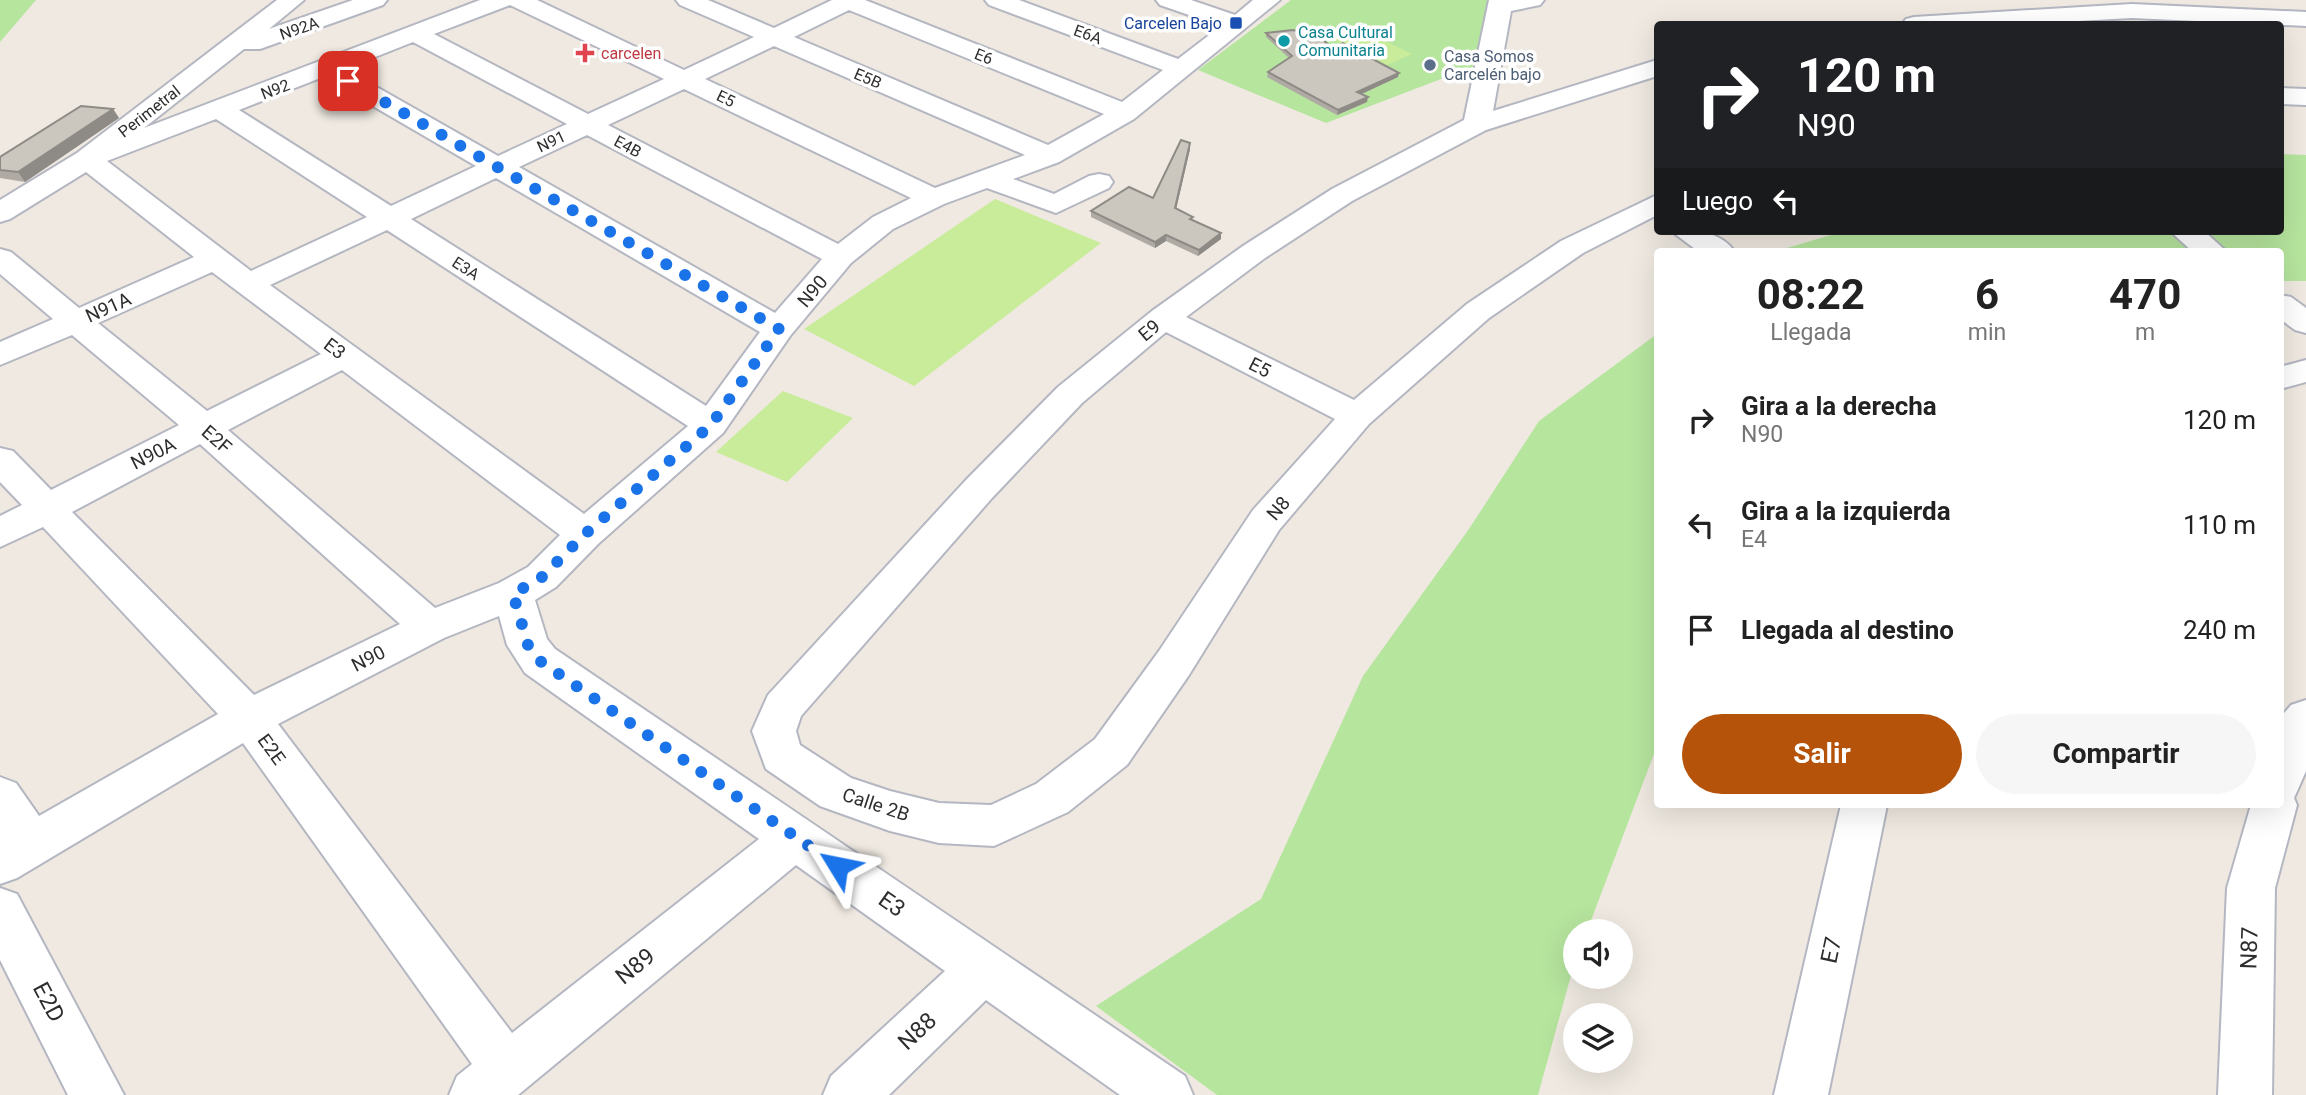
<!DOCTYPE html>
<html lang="es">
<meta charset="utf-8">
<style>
:root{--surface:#fff;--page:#f6f6f6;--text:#222;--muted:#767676;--accent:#b45309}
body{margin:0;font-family:Roboto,sans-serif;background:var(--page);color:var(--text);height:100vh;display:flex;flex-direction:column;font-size:26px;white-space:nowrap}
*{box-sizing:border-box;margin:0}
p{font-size:23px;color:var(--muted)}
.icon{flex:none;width:38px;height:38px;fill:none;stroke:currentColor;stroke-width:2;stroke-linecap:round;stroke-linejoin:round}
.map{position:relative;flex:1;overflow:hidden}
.panel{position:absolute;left:1654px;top:248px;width:630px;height:560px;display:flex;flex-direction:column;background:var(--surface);border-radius:7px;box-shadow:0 7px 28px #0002}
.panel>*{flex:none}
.guide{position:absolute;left:1654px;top:21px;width:630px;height:214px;border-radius:7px;box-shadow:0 7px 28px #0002;background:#202124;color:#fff;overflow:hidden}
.buttons{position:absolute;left:1563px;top:919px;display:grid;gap:14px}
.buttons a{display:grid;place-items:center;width:70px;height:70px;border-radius:50%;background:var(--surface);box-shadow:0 7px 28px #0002;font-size:35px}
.pin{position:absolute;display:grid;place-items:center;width:60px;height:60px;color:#fff;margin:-30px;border-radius:14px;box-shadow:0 4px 10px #0006}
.me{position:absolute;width:77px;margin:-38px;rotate:305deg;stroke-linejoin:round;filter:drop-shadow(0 0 5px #0008)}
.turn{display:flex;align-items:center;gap:24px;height:147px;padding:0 28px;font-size:32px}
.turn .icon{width:91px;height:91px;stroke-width:2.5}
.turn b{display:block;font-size:49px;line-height:60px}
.then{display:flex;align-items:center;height:66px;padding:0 28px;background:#0003;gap:14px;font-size:26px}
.eta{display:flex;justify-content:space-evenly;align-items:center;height:119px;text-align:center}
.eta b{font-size:42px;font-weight:700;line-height:49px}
.cta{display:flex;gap:14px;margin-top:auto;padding:14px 28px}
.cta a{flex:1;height:80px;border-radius:42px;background:var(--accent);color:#fff;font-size:28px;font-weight:700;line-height:80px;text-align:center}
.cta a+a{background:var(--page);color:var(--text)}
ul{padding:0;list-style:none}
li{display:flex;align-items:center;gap:21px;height:105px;padding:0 28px}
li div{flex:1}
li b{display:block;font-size:26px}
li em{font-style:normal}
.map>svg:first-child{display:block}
.green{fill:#b6e59e}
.pitch{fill:#c9ec9a}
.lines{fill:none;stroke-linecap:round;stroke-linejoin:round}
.minor-casing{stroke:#b4b7c1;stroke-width:4}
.minor{fill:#fff;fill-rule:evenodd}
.wall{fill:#afaba4}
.shaded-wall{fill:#8e8b86}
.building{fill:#cbc7bf;stroke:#8e8b86;stroke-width:2}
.route{stroke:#1a73e8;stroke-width:12;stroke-dasharray:0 21.6}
.transit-dot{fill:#1a4fb4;stroke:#fff;stroke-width:2.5}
.culture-dot{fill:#0f9aa8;stroke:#fff;stroke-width:2.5}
.health-dot{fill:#e0444e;stroke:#fff;stroke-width:2.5}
.service-dot{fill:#5c6f8a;stroke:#fff;stroke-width:2.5}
.labels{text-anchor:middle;stroke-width:7;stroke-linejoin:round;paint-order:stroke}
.far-transit-label{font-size:16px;fill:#164399;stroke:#fff;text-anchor:end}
.far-street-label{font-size:16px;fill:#2e2e2e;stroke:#fff}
.far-culture-label{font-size:16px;fill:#0d838f;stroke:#fff;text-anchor:start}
.far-health-label{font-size:16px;fill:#be3a42;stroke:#fff;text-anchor:start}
.far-service-label{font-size:16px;fill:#4e5e75;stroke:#fff;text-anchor:start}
.street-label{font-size:19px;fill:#2e2e2e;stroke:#fff}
.near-street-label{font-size:23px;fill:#2e2e2e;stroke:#fff}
</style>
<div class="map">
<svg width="2306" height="1095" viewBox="0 0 2306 1095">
<rect width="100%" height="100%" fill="#efe9e1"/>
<!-- green -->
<path class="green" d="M0,0h36l-36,42z
M1291,0h199l-15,66 -149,57 -128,-53z
M2280,154l26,1v126h-26v-29h-68l-27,-21h95z
M1844,231h324l28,21h-422z
M1657,334v412l-70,185h-12v30l-37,134h-321l-121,-89 165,-107 102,-223 106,-147 70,-108z"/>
<!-- pitch -->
<path class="pitch" d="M1357,27l55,27 -27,12 -55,-28z
M995,199l106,44 -187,143 -110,-57z
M783,391l70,27 -66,64 -71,-30z"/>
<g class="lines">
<!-- minor casing -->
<g class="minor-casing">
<path id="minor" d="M277,0h27l-35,29 84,-29h34l-4,5 -123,44h-16l-100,79 336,-128h57l147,70 70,-33 -74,-32 -4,-5h32l66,28 58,-28h33l257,102 41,-32 -174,-65 -4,-5h34l159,59 43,-33 -61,-21 -4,-5h35l44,15 18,-15h27l-146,119 -75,43 -46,17 41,15 35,-18 10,-2 10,2 4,6 -4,6 -53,25 -69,-25 -43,16 -51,25 -42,34 -61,73 -67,97 -125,111 -42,43 -21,13 12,39 8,10 630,427 8,19h-73l-134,-95 -97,95h-66l8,-19 114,-105 -149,-106 -278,230h-69l8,-19 15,-12 -229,-321 -226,135 -17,6v-107l16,6 23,33 179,-102 -175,-187 -43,20v-31l22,-11 -22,-23v-34l13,3 38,39 128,-65 -107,-90 -72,30v-23l53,-23 -53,-45v-25l11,3 68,56 115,-51 -108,-85 -76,47 -10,3v-22l77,-47zM510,5l154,74 -76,35 -154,-80zM849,10l255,104 -56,31 -254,-108zM413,42l154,82 -69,32 -153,-87zM774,46l251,109 -90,33 -230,-109zM323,77l153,89 -85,40 -152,-96zM684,89l227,109 -38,19 -35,27 -230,-119zM216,119l151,98 -116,54 -144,-110zM587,135l235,124 -47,54 -256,-146zM496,178l264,154 -54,74 -295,-187zM387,230l301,196 -104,88 -314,-229zM212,272l109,82 -114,57 -109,-88zM342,370l218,165 -32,32 -29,16 -64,25 -207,-178zM200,444l200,180 -146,71 -182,-183zM499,616l8,29 18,28 234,166 -247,194 -234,-309 166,-86z
M1489,0h55l-4,5 -29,6 -18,100 164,-51v16l-171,54 -134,71 -87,57 -79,59 168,83 113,-96 94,-63 96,-46v20l-74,38 -94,65 -120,106 -90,106 -90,145 -62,90 -59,47 -74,34 -55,-3 -49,-12 -70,-25 -54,-37 -14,-38 16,-36 198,-215 92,-93 94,-76 91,-65 89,-57 132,-69zM1166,332l169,87 -82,91 -94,141 -64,88 -59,45 -45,21 -52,-2 -49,-12 -39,-13 -51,-33 -4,-14 5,-15 191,-218 90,-95z
M2132,4l174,8v14l-174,-8 -107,6h-123l4,-5 8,-2z
M2280,88l26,1v16l-26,-1z
M1671,231c24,0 49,-1 64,21h-36z
M2170,231h34l23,21h-34z
M2280,295l11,2 15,11v25l-11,-3 -15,-11z
M2306,360v22l-26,7v-22z
M2306,700v71l-12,27 3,7 -22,83 -3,207h-54l9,-207 24,-83h29v-87l11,-13z
M1841,805h46l-59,290h-54z
M0,888l17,6 107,201h-56l-68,-135z"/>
</g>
<!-- minor -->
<use href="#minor" class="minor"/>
</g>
<!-- wall -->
<path class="wall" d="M1266,33l66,15 66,29 -36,17 5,8 -30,13 -70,-38 1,-5 21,-14 -23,-21z
M113,109l6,9 -94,64 -25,-4v-21z
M1190,149l-14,60 45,30 -23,17 -32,-15 -11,7 -64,-31v-6l62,-13z"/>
<!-- shaded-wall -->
<path class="shaded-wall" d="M1399,73l-1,4 -41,19v-4z
M1368,97l-1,5 -30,13 1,-5z
M113,109l6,9 -94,64 -7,-10z
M1190,143v6l-15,65v-6z
M1221,233v6l-23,17 1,-6z
M1166,235v6l-11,7v-6z"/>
<!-- building -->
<path class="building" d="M1293,30l15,4 6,-3 18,17 11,-5 56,30 -42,19 11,5 -30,13 -70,-38 24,-16 -26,-23z
M81,106l32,3 -95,63 -18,-2v-13z
M1181,140l9,3 -15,65 18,9 -3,2 31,14 -22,17 -33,-15 -11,7 -64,-31 38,-24 24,11z"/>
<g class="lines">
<!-- route -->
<path class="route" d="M348,81l431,248 -68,96 -126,109 -43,43 -29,17 15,51 12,16 298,205"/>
</g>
<!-- markers -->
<rect class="transit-dot" x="1229" y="16" width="14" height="14" rx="3.5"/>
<circle class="culture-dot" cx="1284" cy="41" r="7"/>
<path class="health-dot" d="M581.5 42.5h7v7h7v7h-7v7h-7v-7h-7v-7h7z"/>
<circle class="service-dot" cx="1430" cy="65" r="7"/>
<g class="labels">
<!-- far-transit labels -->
<g class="far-transit-label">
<text x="1222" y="29">Carcelen Bajo</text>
</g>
<!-- far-street labels -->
<g class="far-street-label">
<text transform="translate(299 28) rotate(-19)" y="6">N92A</text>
<text transform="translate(1088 34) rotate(20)" y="6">E6A</text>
<text transform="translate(984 56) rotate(22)" y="6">E6</text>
<text transform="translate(868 78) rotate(23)" y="6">E5B</text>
<text transform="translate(275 89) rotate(-21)" y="6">N92</text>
<text transform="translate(726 98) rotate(26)" y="6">E5</text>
<text transform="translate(149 111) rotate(-38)" y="6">Perimetral</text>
<text transform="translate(551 141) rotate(-25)" y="6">N91</text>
<text transform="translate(628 146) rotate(28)" y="6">E4B</text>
<text transform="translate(466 268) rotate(33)" y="6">E3A</text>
</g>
<!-- far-culture labels -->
<g class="far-culture-label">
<text x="1298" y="38">Casa Cultural<tspan x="1298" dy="18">Comunitaria</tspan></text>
</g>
<!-- far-health labels -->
<g class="far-health-label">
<text x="601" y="59">carcelen</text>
</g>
<!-- far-service labels -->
<g class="far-service-label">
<text x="1444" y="62">Casa Somos<tspan x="1444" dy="18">Carcelén bajo</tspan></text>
</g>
<!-- street labels -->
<g class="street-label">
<text transform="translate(812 291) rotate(-50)" y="7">N90</text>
<text transform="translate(108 307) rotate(-24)" y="7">N91A</text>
<text transform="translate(1149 330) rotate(-40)" y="7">E9</text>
<text transform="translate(335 348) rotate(37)" y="7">E3</text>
<text transform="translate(1260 367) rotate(27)" y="7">E5</text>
<text transform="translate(217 439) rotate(41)" y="7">E2F</text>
<text transform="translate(153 453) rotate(-27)" y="7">N90A</text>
<text transform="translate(1278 508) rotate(-50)" y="7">N8</text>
<text transform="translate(368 658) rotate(-27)" y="7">N90</text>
<text transform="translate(272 749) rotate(54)" y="7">E2E</text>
<text transform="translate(876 804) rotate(18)" y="7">Calle 2B</text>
</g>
<!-- near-street labels -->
<g class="near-street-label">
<text transform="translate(892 904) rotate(35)" y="8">E3</text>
<text transform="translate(2249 948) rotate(-88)" y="8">N87</text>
<text transform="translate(1831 950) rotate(-78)" y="8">E7</text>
<text transform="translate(635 966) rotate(-39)" y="8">N89</text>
<text transform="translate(49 1002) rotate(62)" y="8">E2D</text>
<text transform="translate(917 1031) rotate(-43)" y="8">N88</text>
</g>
</g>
</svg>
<div class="buttons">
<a><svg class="icon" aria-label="sound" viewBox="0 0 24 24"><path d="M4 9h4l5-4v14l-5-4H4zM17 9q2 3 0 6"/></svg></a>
<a><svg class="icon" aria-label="layers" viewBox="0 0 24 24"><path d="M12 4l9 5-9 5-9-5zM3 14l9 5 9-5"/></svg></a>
</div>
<div class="pin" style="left:348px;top:81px;background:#d93025"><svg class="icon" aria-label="arrive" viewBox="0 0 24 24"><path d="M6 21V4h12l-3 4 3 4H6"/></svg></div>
<svg class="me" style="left:838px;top:866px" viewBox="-20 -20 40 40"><path d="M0-17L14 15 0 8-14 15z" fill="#1a73e8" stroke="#fff" stroke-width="4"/></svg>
<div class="guide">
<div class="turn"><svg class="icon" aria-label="right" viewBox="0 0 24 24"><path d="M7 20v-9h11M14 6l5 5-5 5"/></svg><div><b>120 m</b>N90</div></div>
<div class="then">Luego<svg class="icon" aria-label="left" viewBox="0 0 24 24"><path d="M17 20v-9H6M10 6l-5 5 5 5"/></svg></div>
</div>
<section class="panel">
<div class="eta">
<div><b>08:22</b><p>Llegada</p></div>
<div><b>6</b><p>min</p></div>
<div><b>470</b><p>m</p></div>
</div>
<ul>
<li><svg class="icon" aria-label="right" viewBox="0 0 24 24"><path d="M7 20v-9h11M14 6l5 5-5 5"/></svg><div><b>Gira a la derecha</b><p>N90</p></div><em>120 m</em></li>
<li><svg class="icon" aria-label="left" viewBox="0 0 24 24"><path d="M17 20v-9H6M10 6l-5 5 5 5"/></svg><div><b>Gira a la izquierda</b><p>E4</p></div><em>110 m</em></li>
<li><svg class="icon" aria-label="arrive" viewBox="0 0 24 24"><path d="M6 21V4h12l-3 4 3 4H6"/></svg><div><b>Llegada al destino</b></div><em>240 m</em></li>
</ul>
<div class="cta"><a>Salir</a><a>Compartir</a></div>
</section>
</div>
